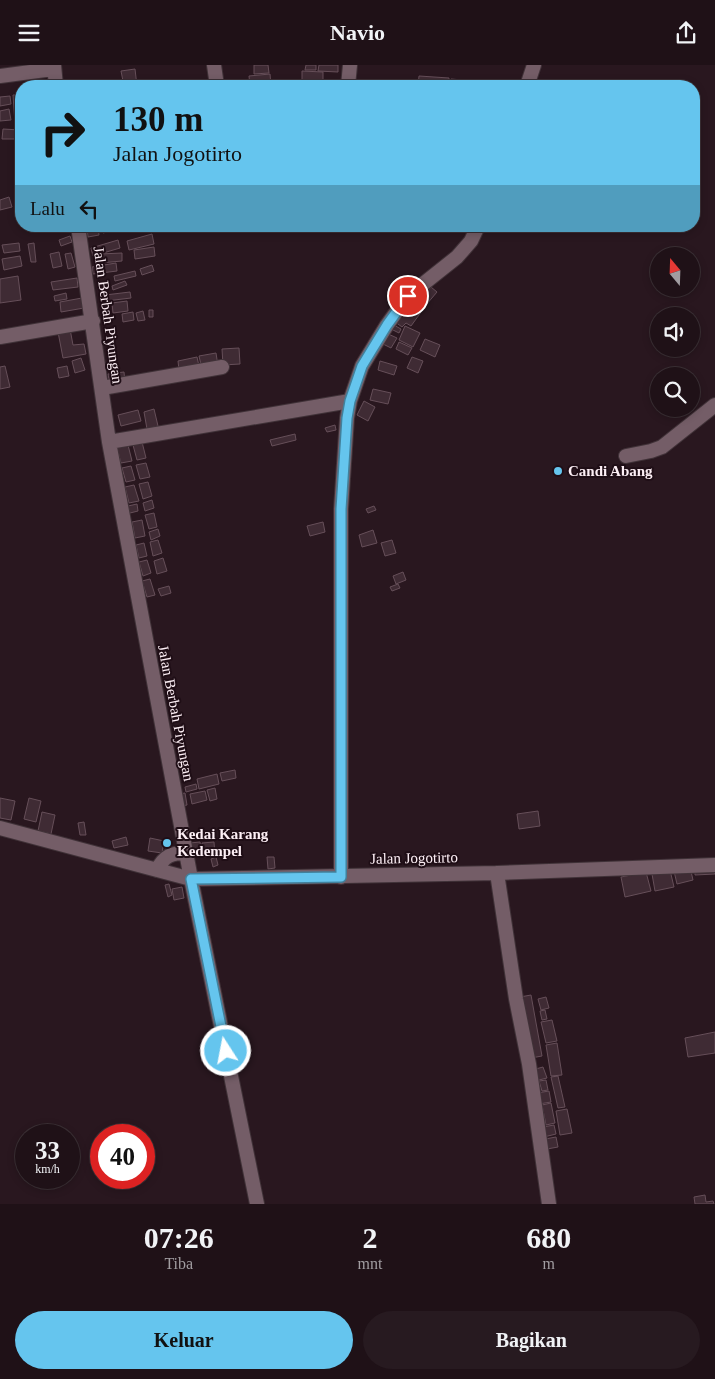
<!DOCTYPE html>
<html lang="id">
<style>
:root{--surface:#1f1117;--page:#271a20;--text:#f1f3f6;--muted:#a19da1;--line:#3c3136;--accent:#65c5ee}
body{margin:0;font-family:"Times New Roman",serif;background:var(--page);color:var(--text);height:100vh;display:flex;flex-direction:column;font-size:19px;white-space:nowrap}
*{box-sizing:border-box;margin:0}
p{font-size:16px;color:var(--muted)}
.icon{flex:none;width:28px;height:28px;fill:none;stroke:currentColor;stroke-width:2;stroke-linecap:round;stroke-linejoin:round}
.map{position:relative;height:1139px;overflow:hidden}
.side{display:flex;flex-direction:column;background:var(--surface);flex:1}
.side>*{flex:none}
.guide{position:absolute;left:15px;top:15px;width:685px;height:152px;border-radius:20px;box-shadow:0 2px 8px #0003,0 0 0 1px var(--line);background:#65c5ee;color:#111;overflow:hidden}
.needle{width:32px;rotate:341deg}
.fabs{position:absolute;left:650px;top:182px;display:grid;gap:10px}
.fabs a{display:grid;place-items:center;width:50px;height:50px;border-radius:50%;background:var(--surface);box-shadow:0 2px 8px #0003,0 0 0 1px var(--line);font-size:25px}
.speed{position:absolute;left:15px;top:1059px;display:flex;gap:10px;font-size:25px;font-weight:700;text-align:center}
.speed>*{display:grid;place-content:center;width:65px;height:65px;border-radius:50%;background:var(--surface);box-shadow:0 2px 8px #0003,0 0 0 1px var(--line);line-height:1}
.speed small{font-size:12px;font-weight:400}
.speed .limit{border:8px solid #d22;background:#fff;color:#111}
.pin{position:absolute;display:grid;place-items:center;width:42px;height:42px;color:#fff;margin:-21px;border:2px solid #fff;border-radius:50%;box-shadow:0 1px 5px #0007}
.me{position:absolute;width:55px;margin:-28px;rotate:349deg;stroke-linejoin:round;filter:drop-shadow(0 0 4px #0008)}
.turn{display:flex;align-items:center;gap:18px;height:105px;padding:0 15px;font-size:22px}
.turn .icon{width:65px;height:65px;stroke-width:2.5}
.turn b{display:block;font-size:35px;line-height:42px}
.then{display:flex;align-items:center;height:48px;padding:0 15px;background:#0003;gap:10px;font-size:19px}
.eta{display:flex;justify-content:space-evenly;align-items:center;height:85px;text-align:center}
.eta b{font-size:30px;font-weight:700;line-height:35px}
.cta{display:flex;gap:10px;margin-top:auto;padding:10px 15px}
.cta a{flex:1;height:58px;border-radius:30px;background:var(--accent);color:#111;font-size:20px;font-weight:700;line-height:58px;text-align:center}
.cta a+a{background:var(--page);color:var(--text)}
header{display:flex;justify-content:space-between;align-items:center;height:65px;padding:0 15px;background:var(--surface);font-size:22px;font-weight:700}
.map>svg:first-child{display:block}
.building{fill:#3f2b34;stroke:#664f59}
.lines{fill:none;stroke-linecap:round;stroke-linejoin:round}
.minor-casing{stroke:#403238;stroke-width:16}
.minor{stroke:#745d67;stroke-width:14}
.route-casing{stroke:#42809b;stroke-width:12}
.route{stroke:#65c5ee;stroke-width:9}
.poi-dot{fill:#65c5ee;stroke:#1f0e16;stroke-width:2}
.labels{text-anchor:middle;stroke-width:4;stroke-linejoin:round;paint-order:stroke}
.street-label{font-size:15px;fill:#fdeff5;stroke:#1f0e16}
.poi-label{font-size:15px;font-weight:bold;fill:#fdeff5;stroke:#1f0e16;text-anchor:start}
</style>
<header><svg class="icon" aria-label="menu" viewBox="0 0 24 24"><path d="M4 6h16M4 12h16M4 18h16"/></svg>Navio<svg class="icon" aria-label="share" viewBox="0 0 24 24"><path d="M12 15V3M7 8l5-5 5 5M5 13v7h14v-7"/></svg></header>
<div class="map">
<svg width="715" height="1139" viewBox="0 0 715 1139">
<rect width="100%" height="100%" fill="#29171f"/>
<!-- building -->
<path class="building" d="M254,0h14l1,8 -15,1z
M306,0h10v5h-11z
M319,0h19v7l-20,-1z
M135,4l2,17h-13l-3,-15z
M302,6l21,1v9l-21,-1z
M270,9l1,12h-21l-1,-10z
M419,11l30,2 -1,8h-30z
M451,14l23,2v5h-23z
M303,17l26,2 -1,2h-26z
M13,30h5l1,28 -4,1z
M10,31l1,8 -11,2v-9z
M9,44l2,11 -11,1v-10z
M3,64l17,1 -1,9h-17z
M9,132l3,10 -12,3v-10z
M98,161l1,9 -11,2 -1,-10z
M101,161h8l2,5 -8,2z
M113,161h22l1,1 -22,4z
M152,169l2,10 -25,6 -2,-9z
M70,171l2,6 -11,4 -2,-6z
M118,175l2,8 -27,8 -2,-8z
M19,178l1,8 -16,2 -2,-8z
M34,178l2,19h-5l-3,-18z
M154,182l1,9 -20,3 -1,-9z
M59,187l3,14 -9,2 -3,-14z
M71,188l4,14 -7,2 -3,-15z
M122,188v8l-22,2v-9z
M20,191l2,10 -18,4 -2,-11z
M116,198l1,8 -24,3 -1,-7z
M152,200l2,6 -12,4 -2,-6z
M135,206l1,5 -21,5 -1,-5z
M18,211l3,24 -21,3v-24z
M77,213l1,9 -25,3 -2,-8z
M125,216l2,4 -14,5 -1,-4z
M431,222l6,5 -11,13 -6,-5z
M130,227l1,6 -25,3 -1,-6z
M66,228l1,6 -12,2 -1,-5z
M412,231l14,9 -7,10 -14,-10z
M82,233l2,10 -23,4 -1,-10z
M127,236l1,10 -15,2 -1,-10z
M405,241l14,9 -8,11 -5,-3 -4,4 -8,-6z
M149,245h4v7h-4z
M143,246l2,9 -7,1 -2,-8z
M133,247l1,8 -11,2 -1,-8z
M390,258l11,6 -2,4 -12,-6z
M405,261l15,7 -7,14 -14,-7z
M70,264l3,16 11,-1 2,10 -23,4 -5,-26z
M386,268l11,5 -6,10 -10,-5z
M425,274l15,6 -5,12 -15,-7z
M399,277l13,6 -4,7 -12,-6z
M239,283l1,16 -17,1 -1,-16z
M216,288l2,13 -16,3 -3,-13z
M197,292l2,9 -20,4 -1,-9z
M412,292l11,4 -5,12 -11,-5z
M81,293l4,12 -10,3 -3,-12z
M380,296l17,5 -3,9 -16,-5z
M5,301l5,21 -10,2v-22z
M67,301l2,10 -10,2 -2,-10z
M124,307l1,11 -15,2 -2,-11z
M373,324l18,4 -3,11 -18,-4z
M364,336l11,6 -7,14 -11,-6z
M154,344l4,17 -11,3 -3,-17z
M138,345l3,11 -20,5 -3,-11z
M335,360l1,5 -9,2 -2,-4z
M295,369l1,6 -24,6 -2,-6z
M142,377l4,16 -9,2 -4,-15z
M128,380l4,16 -11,2 -4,-15z
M146,398l4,14 -10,2 -4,-14z
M131,401l4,14 -9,2 -4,-14z
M148,417l4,14 -9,3 -4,-15z
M134,420l5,16 -10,2 -4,-16z
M152,435l2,8 -9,3 -2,-8z
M137,439l1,7 -8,2 -2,-7z
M374,441l2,4 -8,3 -2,-4z
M154,448l3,14 -8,2 -4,-14z
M142,455l3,16 -10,2 -3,-16z
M323,457l2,10 -15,4 -3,-10z
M158,464l2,7 -9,4 -2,-8z
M373,465l4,13 -15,4 -3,-12z
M158,475l4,13 -9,3 -3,-14z
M392,475l4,13 -11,3 -4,-13z
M144,478l3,13 -8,2 -3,-13z
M163,493l4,13 -10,3 -3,-13z
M147,495l4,13 -8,3 -4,-14z
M403,507l3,8 -10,4 -3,-8z
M150,514l5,16 -8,2 -5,-16z
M398,519l2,4 -8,3 -2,-4z
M169,521l2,7 -10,3 -3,-7z
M235,705l1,8 -14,3 -2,-8z
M217,709l2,10 -20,5 -2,-10z
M196,719l1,5 -11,3 -1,-5z
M215,723l2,11 -7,2 -3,-11z
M205,726l2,9 -15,4 -2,-10z
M185,728l2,12 -5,1 -3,-12z
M0,733l15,3 -4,19 -11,-2z
M29,733l12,3 -5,21 -12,-3z
M538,746l2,15 -21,3 -2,-15z
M42,747l13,3 -4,19 -13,-3z
M84,757l2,13h-6l-2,-12z
M126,772l2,8 -14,3 -2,-7z
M150,773l14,3 -2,12 -14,-2z
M165,774h6v9h-6z
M200,777l1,7 -10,2 -1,-8z
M214,777l1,14 -12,1 -1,-14z
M216,792l2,8 -5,2 -2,-8z
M267,792h7l1,11 -7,1z
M690,802l3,13 -16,4 -3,-13z
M715,802v7l-20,1v-7z
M670,805l4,17 -19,4 -3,-17z
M646,807l5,19 -26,6 -4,-20z
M169,819l3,11 -4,2 -3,-12z
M182,822l2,11 -10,2 -2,-11z
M531,930l11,61 -11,2 -11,-61z
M546,932l3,11 -8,2 -3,-11z
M545,945l2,9 -5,1 -2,-9z
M552,955l5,21 -11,2 -5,-21z
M715,967v21l-27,4 -3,-19z
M557,978l5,32 -11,1 -5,-31z
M543,1002l4,11 -12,3 -3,-11z
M558,1011l7,31 -7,1 -7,-31z
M546,1015l2,10 -6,1 -3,-10z
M549,1026l2,11 -12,2 -2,-11z
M551,1038l4,20 -9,2 -4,-20z
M567,1044l5,24 -12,2 -4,-24z
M554,1060l2,9 -12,3 -1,-10z
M556,1072l2,10 -11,2 -2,-10z
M705,1130l1,7 7,-1 1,3h-19l-1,-7z"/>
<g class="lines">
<!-- minor casing -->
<g class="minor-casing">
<path id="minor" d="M54,0l2,21
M214,0l3,21
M0,11l53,-7
M348,21l2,-21
M527,21l7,-21
M78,161l31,216 82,437 66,325
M0,272l93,-16
M102,323l120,-21
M109,377l241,-41
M626,391l25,-5 11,-4 53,-42
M0,763l191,51 306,-6 218,-8
M157,805c7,-14 14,-17 29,-17
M497,808l19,126 13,65 20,140
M341,812v-368l6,-91 3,-17 12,-35 25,-41 21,-29 49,-39 14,-16 7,-15"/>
</g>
<!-- minor -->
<use href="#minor" class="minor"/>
</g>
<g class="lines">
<!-- route casing -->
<g class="route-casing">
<path id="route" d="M226,986l-35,-172 150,-2v-368l6,-91 3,-17 12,-35 25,-41 21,-29"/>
</g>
<!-- route -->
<use href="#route" class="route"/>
</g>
<!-- markers -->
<g class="poi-dot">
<circle cx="558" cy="406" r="5"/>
<circle cx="167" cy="778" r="5"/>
</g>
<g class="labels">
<!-- street labels -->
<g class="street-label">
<text transform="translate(108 250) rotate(82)" y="5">Jalan Berbah Piyungan</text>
<text transform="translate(176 648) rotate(79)" y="5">Jalan Berbah Piyungan</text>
<text transform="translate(414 793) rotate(-1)" y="5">Jalan Jogotirto</text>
</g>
<!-- poi labels -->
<g class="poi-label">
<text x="568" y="411">Candi Abang</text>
<text x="177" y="774">Kedai Karang<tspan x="177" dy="17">Kedempel</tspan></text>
</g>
</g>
</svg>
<div class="fabs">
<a><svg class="needle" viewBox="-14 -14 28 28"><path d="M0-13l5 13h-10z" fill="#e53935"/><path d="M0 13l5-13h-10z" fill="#a19da1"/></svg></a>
<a><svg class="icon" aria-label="sound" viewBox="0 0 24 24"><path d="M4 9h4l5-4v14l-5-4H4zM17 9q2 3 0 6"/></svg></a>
<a><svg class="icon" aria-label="search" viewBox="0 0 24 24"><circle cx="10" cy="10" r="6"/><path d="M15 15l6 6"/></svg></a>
</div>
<div class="speed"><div>33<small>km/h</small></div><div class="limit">40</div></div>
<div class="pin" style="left:408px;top:231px;background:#d93025"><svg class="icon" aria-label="arrive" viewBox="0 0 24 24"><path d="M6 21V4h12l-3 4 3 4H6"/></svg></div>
<svg class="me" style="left:226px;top:986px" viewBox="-20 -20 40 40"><circle r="17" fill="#65c5ee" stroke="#fff" stroke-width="3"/><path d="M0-11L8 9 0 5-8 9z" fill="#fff"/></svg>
<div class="guide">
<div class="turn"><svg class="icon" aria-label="right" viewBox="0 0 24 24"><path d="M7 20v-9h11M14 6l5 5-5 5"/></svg><div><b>130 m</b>Jalan Jogotirto</div></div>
<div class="then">Lalu<svg class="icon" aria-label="left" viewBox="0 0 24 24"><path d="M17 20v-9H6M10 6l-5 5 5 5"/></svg></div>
</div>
</div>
<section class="side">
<div class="eta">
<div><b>07:26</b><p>Tiba</p></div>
<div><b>2</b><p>mnt</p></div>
<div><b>680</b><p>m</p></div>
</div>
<div class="cta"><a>Keluar</a><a>Bagikan</a></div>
</section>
